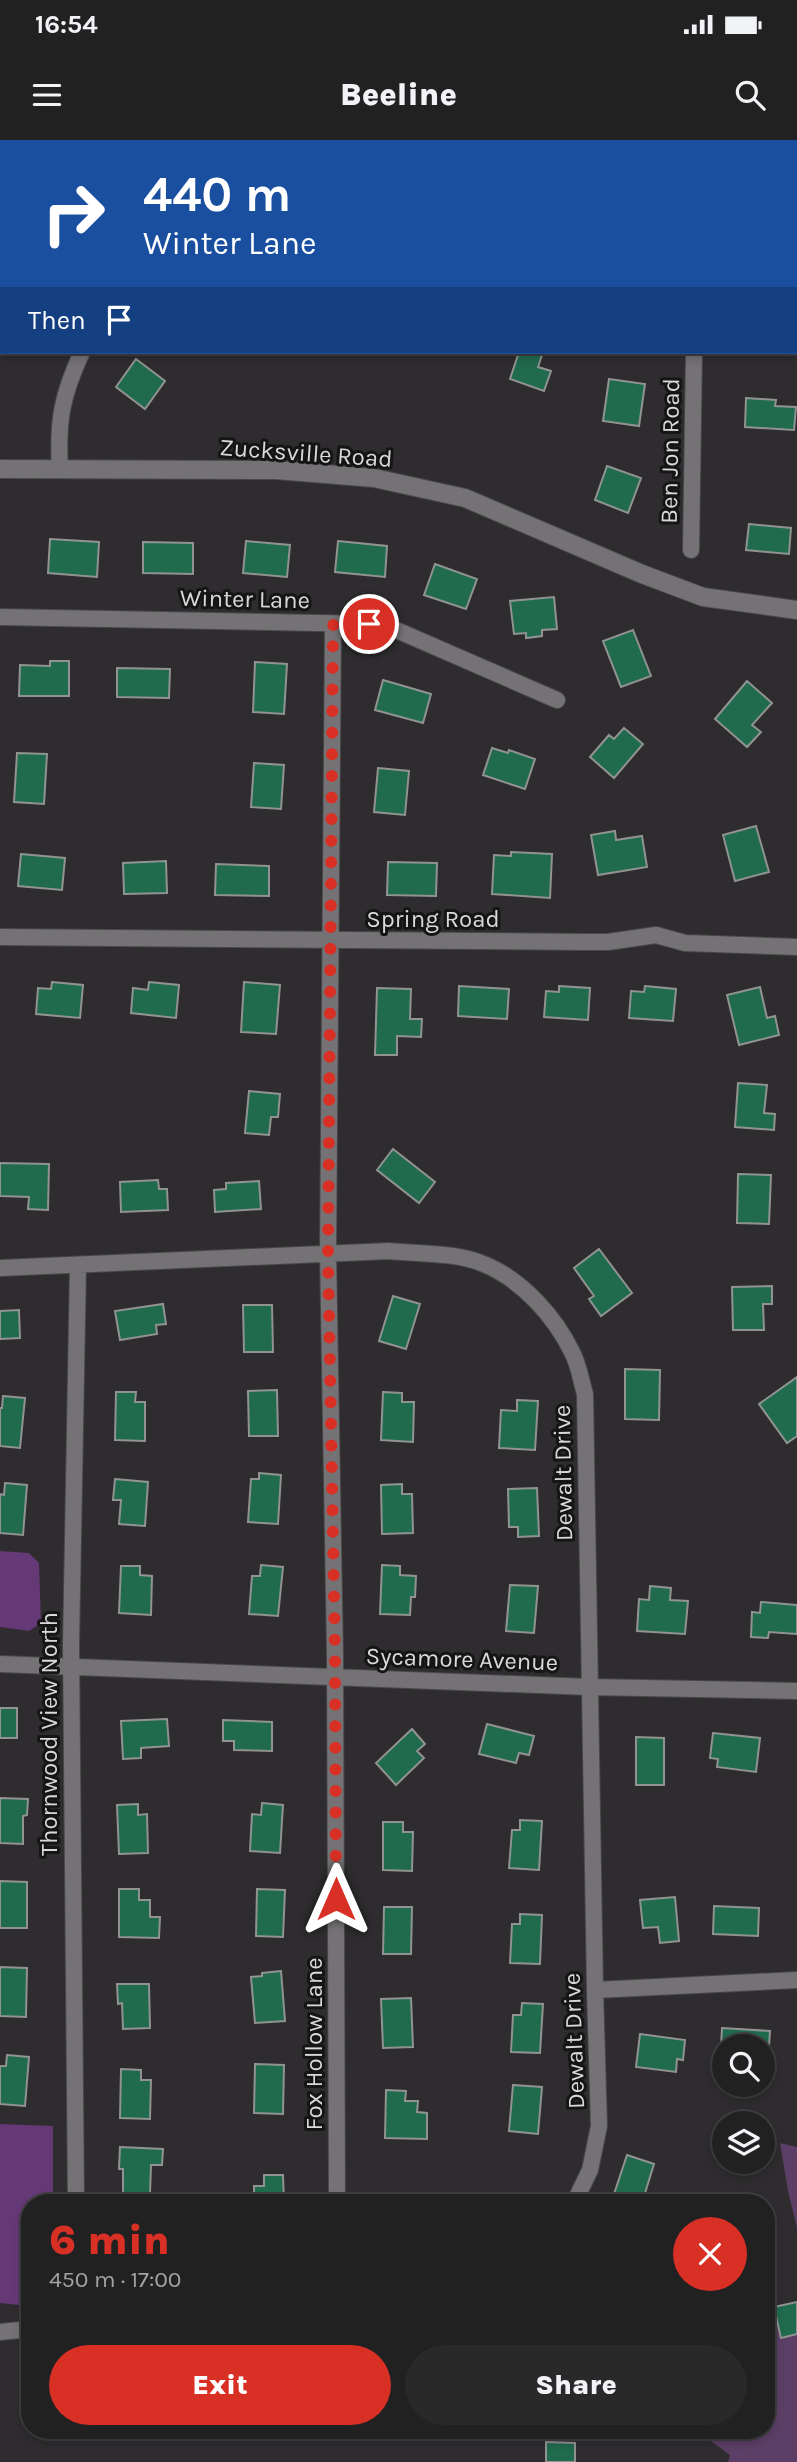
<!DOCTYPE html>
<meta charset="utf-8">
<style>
:root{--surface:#222122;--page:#2a292a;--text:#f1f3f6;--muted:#a2a3a5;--line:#3f3e40;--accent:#d93025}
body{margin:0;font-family:Karla,sans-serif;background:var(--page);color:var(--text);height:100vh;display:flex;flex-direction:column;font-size:26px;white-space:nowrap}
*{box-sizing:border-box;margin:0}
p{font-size:23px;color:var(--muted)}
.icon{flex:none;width:38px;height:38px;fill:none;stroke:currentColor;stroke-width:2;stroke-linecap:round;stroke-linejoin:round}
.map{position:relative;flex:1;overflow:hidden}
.sheet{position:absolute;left:21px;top:2054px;width:754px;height:245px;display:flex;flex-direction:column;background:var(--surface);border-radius:28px;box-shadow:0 4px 10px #0003,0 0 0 2px var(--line)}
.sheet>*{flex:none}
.top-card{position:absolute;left:0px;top:0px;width:798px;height:214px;box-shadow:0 4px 10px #0003,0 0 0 2px var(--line);background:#1a4fa0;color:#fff;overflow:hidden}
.buttons{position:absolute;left:712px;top:1894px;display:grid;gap:14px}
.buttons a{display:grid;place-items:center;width:63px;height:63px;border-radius:50%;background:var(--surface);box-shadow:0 4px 10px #0003,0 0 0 2px var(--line);font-size:35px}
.pin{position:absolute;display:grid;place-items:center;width:60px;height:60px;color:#fff;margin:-30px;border:4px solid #fff;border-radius:50%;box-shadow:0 2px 7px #0007}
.me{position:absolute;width:77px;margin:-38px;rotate:0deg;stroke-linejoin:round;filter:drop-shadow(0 0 5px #0008)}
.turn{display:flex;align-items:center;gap:24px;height:147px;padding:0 28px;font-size:32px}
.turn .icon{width:91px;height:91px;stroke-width:2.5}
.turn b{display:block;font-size:49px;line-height:60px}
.then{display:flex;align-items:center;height:66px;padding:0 28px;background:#0003;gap:14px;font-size:26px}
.round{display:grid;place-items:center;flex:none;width:74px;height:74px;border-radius:37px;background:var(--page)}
.head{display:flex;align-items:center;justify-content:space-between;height:119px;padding:0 28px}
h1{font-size:42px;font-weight:800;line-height:52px;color:var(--accent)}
.action{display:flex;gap:14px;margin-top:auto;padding:14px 28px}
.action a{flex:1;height:80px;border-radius:42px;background:var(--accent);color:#fff;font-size:28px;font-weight:800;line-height:80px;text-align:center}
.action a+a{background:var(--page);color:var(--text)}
.status{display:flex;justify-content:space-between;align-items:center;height:49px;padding:0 35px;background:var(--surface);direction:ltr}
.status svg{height:19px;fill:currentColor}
header{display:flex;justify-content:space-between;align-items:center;height:91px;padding:0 28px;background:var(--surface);font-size:32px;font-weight:800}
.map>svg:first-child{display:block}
.green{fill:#5c3f66}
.water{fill:#653975}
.building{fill:#206a4e;stroke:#909392;stroke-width:2}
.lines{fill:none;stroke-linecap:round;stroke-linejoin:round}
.street-casing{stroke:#494849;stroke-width:18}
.secondary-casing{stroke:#494849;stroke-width:20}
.street{stroke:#747275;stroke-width:16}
.secondary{stroke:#747275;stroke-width:18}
.route{stroke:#d93025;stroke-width:12;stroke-dasharray:0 21.6}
.labels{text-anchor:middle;stroke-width:6;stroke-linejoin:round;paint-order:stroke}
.street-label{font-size:24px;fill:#d9d8da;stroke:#161516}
</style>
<div class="status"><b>16:54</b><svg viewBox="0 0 49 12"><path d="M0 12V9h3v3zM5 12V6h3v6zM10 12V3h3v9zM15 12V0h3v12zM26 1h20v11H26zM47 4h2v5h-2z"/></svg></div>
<header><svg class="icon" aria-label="menu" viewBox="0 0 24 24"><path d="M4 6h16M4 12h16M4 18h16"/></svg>Beeline<svg class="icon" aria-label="search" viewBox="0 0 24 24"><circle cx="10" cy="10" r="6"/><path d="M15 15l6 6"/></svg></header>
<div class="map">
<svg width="797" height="2322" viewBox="0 0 797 2322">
<rect width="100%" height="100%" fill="#2e2c2e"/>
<!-- green -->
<path class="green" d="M780,2003l17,4v81l-9,-37z
M767,2164l30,24v134h-69l2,-7 -33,-24h69z"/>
<!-- water -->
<path class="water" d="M0,1411l29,2 10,10 2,60 -12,8 -29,-4z
M0,1984l53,2v77h-23v92l-11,10 -19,-2z"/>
<!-- building -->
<path class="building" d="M519,212h24l-5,15 13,4 -7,20 -34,-12z
M136,219l29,22 -20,28 -29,-22z
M609,239l36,5 -6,42 -36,-5z
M746,258l30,2 -1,6 21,1 -2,23 -49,-3z
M607,326l34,12 -13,35 -33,-13z
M749,384l42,4 -2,26 -43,-4z
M50,399l49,3 -2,35 -49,-4z
M246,401l44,4 -3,32 -44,-4z
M338,401l49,5 -2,31 -50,-5z
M143,402l50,1v31l-50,-1z
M435,424l42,15 -11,30 -42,-14z
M554,457l3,32 -15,1v6l-16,2v-5l-12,1 -4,-33z
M633,490l18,46 -30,11 -18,-46z
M50,521h19v35h-50l1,-31 30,1z
M255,522l32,2 -3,50 -31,-2z
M117,528l53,1 -1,29 -52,-1z
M383,540l48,14 -8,29 -48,-13z
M747,541l25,22 -20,22 9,7 -14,15 -32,-28z
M624,588l19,16 -29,34 -24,-21 19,-22 5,4z
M492,608l16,5 1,-3 26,9 -10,30 -42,-14z
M17,613l30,1 -3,50 -30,-2z
M254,623l30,2 -3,44 -30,-2z
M378,628l31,3 -4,44 -31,-3z
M756,686l13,46 -34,9 -12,-46z
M615,691l1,9 26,-4 5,31 -49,8 -7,-40z
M511,712l41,2 -2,44 -58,-4 2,-39 17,1z
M21,714l44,4 -3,32 -44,-4z
M166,721l1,32 -43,1 -1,-31z
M388,722l49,1 -1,33 -49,-1z
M216,724l53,2v30l-54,-1z
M52,842l31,3 -3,33 -44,-4 2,-26 13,1z
M149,842l30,3 -3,33 -45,-5 2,-25 15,2z
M244,842l36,3 -4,49 -35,-2z
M459,846l50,3 -2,30 -49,-3z
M559,846l31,2 -2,32 -44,-3 2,-26 13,1z
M645,846l31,3 -3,32 -44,-3 2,-27 13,1z
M760,847l7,31 8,-2 4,19 -40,10 -12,-50z
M377,848l34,1 -1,30h12l-1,18 -24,-1v19h-22z
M738,943l29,2 -3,28 11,1 -1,16 -39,-3z
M249,951l31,3 -2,23h-7l-2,18 -24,-2z
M393,1009l42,33 -16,21 -42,-33z
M0,1023l49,1 -1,46 -20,-1 1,-12 -29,-1z
M738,1034l33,1 -2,49 -32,-1z
M158,1040l1,9h8l1,21 -47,2 -1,-30z
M259,1041l2,28 -46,3 -1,-22 12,-1v-6z
M599,1109l33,44 -31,23 -12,-17 5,-3 -20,-28z
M772,1146v18h-9l1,26h-31l-1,-43z
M393,1156l27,8 -14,45 -27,-8z
M163,1164l3,20 -10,1 1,9 -37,6 -5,-29z
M243,1165h29l1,47h-29z
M19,1170l1,28 -20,1v-28z
M625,1229l35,1 -1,50 -34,-1z
M797,1237v59l-10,7 -28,-39z
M277,1250l1,46h-29l-1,-45z
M116,1252h20l-1,10h10v39l-30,-1z
M383,1252l19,1v9h12l-1,40 -32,-2z
M3,1256l22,2 -5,50 -20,-2v-38h2z
M517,1260l21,1 -3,49 -36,-2 2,-38 16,1z
M259,1333l22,2 -3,49 -30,-2 3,-43h8z
M115,1339l33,3 -3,44 -26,-2 2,-24h-8z
M5,1343l22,2 -4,50 -23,-2v-39l4,1z
M402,1344v10h10l1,39 -31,1 -1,-49z
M537,1348l2,48 -21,1v-10h-9l-1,-38z
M261,1425l22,2 -5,49 -29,-2 3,-38h8z
M382,1425l18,1v9l16,1 -1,21h-4l-1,18 -30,-1z
M121,1426h19v9l12,1 -1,39 -32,-2z
M510,1445l28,1 -4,47 -28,-2z
M650,1446l21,2 -1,12 18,1 -3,33 -48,-3 2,-32 10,1z
M761,1462l36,3v29l-28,-2 -1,6 -17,-1 1,-25 8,1z
M0,1568h17v30h-17z
M167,1579l2,27 -28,2v10l-18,1 -2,-38z
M223,1580l49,2v29l-38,-1v-9h-11z
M487,1584l47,12 -5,19 -10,-2 -3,10 -37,-9z
M412,1589l13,15 -8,7 7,7 -28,27 -20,-22z
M713,1593l47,5 -4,34 -39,-5 1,-8 -8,-1z
M636,1597l28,1v47h-28z
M0,1658l28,1 -1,16 -4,1v28l-23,-1z
M262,1663l21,2 -3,48 -30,-2 2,-37 9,1z
M138,1664v11l9,-1 1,39 -29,1 -2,-49z
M520,1680l22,1 -3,49 -30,-2 3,-38h8z
M383,1682h20v10h10l-1,39 -29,-1z
M0,1741l27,1v46h-27z
M119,1749h20v11h11v17h10l-1,21 -40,-1z
M257,1749l28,1 -2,47 -27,-1z
M675,1757l4,44 -19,2 -2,-16 -15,1 -3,-28z
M714,1766l45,2 -1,28 -45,-2z
M384,1767h28l-1,47h-28z
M520,1774l22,1 -2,49 -30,-1 2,-39h8z
M0,1827l27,1 -1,49 -26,-1z
M281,1831l4,50 -30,2 -4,-46 11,-1v-3z
M117,1844h32l1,44 -27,1 -1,-26 -4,1z
M411,1858l2,49 -30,1 -2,-49z
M522,1863l21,1 -3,49 -29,-1 2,-37h8z
M722,1888l48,3 -1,15h-48z
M640,1894l45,6 -2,20 -6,-1 -1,13 -40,-5z
M7,1915l22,2 -4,49 -25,-2v-38h6z
M255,1924l29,1 -1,49 -29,-1z
M121,1929l20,1v10h10l-1,39 -30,-1z
M513,1945l29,2 -4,47 -29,-3z
M386,1950l20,1 -1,10h13l-1,11 10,1v26l-42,-1z
M120,2007l43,2 -1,16h-11l-1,29 -27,-1v-24h-4z
M627,2015l27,9 -12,39h-19l-11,-3z
M264,2035h19l1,28h-30v-17h10z
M797,2162v32l-16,4 -7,-31z
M546,2302l29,1v19h-29z"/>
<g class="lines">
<!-- street casing -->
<g class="street-casing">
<path id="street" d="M100,2l3,-2
M696,2v-2
M0,52l2,-1
M796,201h1
M60,329c-3,-48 2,-74 22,-117
M691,410l3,-198
M0,477l369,7 25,5 163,71
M333,485l-5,628 7,402 2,548
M0,797l586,5h22l48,-7 29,8 112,4
M0,1128l389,-17c31,3 68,1 97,14 37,16 69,52 86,87 7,13 9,29 13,42l10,596 4,136 -9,44 -16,33
M0,1524l589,23 208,4
M595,1850l202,-10
M76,2063l-5,-557 7,-381
M0,2192l30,-3"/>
</g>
<!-- secondary casing -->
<g class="secondary-casing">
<path id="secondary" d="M0,329l276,1 98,8 91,20 177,76 61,23 94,13"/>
</g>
<!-- street -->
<use href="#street" class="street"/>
<!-- secondary -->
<use href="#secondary" class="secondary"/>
</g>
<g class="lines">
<!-- route -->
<path class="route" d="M336,1759l-1,-244 -7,-402 5,-628 36,-1"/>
</g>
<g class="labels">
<!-- street labels -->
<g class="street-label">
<text transform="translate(670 311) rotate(-89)" y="8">Ben Jon Road</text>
<text transform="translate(306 313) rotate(4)" y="8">Zucksville Road</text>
<text transform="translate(245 459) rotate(1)" y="8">Winter Lane</text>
<text x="433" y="787">Spring Road</text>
<text transform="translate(563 1333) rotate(-91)" y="8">Dewalt Drive</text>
<text transform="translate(462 1519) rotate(2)" y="8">Sycamore Avenue</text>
<text transform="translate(49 1594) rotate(-90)" y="8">Thornwood View North</text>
<text transform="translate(574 1901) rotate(-92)" y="8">Dewalt Drive</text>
<text transform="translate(314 1904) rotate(-90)" y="8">Fox Hollow Lane</text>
</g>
</g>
</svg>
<div class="buttons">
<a><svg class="icon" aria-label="search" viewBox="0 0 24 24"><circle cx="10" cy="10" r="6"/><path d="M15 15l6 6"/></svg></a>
<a><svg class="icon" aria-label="layers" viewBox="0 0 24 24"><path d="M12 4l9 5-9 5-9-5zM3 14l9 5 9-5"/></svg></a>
</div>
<div class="pin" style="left:369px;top:484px;background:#d93025"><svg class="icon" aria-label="arrive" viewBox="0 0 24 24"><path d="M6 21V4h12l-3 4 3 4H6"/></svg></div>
<svg class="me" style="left:336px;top:1759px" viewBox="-20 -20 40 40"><path d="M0-17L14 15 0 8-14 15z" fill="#d93025" stroke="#fff" stroke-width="4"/></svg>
<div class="top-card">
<div class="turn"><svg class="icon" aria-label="right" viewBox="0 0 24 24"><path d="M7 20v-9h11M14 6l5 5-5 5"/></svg><div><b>440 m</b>Winter Lane</div></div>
<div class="then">Then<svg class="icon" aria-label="arrive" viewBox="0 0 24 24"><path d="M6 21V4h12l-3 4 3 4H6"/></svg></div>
</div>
<section class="sheet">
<div class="head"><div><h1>6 min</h1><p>450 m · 17:00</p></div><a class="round" style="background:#d93025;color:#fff"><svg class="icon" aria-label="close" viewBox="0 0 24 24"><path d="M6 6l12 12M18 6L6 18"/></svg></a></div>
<div class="action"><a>Exit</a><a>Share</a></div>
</section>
</div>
